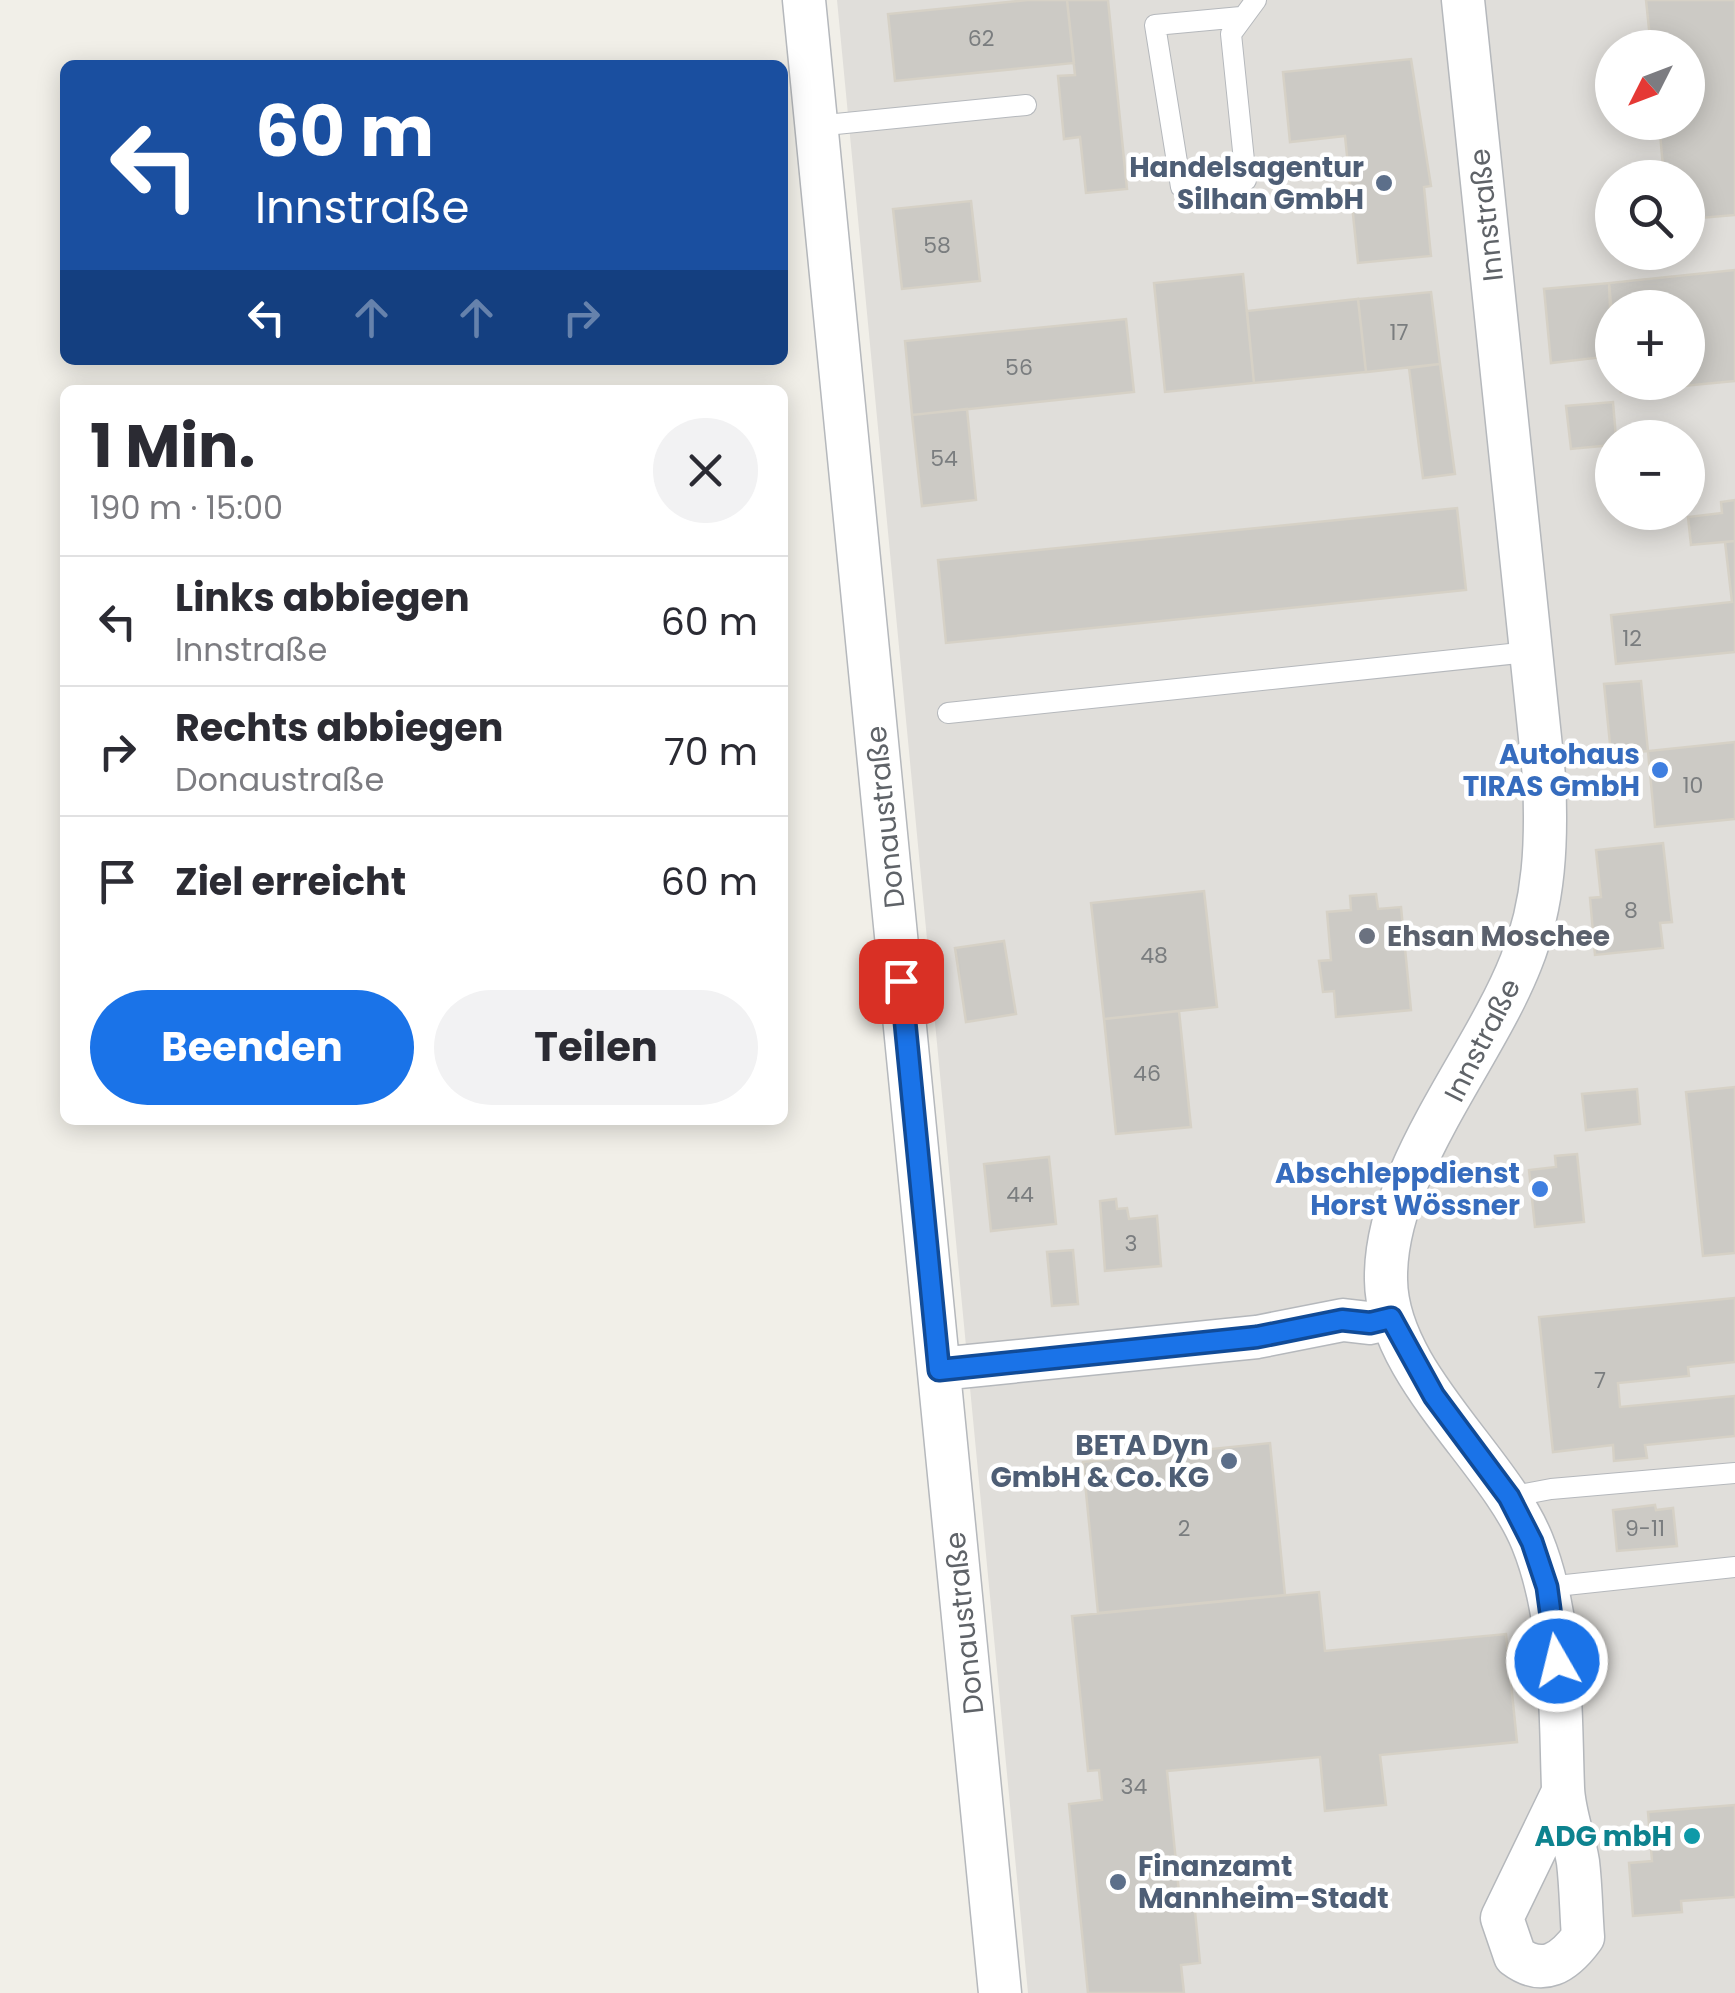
<!DOCTYPE html>
<html lang="de">
<meta charset="utf-8">
<style>
:root{--surface:#fff;--page:#f2f2f3;--text:#2b2b33;--muted:#7c7c81;--line:#e1e1e2;--accent:#1a73e8}
body{margin:0;font-family:Poppins,sans-serif;background:var(--page);color:var(--text);height:100vh;display:flex;flex-direction:column;font-size:38px;white-space:nowrap}
*{box-sizing:border-box;margin:0}
p{font-size:32px;color:var(--muted)}
.icon{flex:none;width:55px;height:55px;fill:none;stroke:currentColor;stroke-width:2;stroke-linecap:round;stroke-linejoin:round}
.map{position:relative;flex:1;overflow:hidden}
.side{position:absolute;left:60px;top:385px;width:728px;height:740px;display:flex;flex-direction:column;background:var(--surface);border-radius:15px;box-shadow:0 5px 25px #0003}
.side>*{flex:none}
.hud{position:absolute;left:60px;top:60px;width:728px;height:305px;border-radius:15px;box-shadow:0 5px 25px #0003;background:#1a4fa0;color:#fff;overflow:hidden}
.needle{width:65px;rotate:228deg}
.controls{position:absolute;left:1595px;top:30px;display:grid;gap:20px}
.controls a{display:grid;place-items:center;width:110px;height:110px;border-radius:50%;background:var(--surface);box-shadow:0 5px 25px #0003;font-size:50px}
.pin{position:absolute;display:grid;place-items:center;width:85px;height:85px;color:#fff;margin:-42px;border-radius:20px;box-shadow:0 5px 15px #0006}
.me{position:absolute;width:110px;margin:-55px;rotate:352deg;stroke-linejoin:round;filter:drop-shadow(0 0 8px #0008)}
.turn{display:flex;align-items:center;gap:35px;height:210px;padding:0 30px;font-size:45px}
.turn .icon{width:130px;height:130px;stroke-width:2.5}
.turn b{display:block;font-size:70px;line-height:85px}
.lanes{display:flex;align-items:center;height:95px;padding:0 30px;background:#0003;justify-content:center;gap:50px;direction:ltr}
.lanes .off{opacity:.35}
.round{display:grid;place-items:center;flex:none;width:105px;height:105px;border-radius:52px;background:var(--page)}
.headline{display:flex;align-items:center;justify-content:space-between;height:170px;padding:0 30px}
h1{font-size:60px;font-weight:700;line-height:75px}
.action{display:flex;gap:20px;margin-top:auto;padding:20px 30px}
.action a{flex:1;height:115px;border-radius:60px;background:var(--accent);color:#fff;font-size:40px;font-weight:700;line-height:115px;text-align:center}
.action a+a{background:var(--page);color:var(--text)}
ul{padding:0;list-style:none}
li{display:flex;align-items:center;gap:30px;height:130px;padding:0 30px;border-top:2px solid var(--line)}
li div{flex:1}
li b{display:block;font-size:38px}
li em{font-style:normal}
.map>svg:first-child{display:block}
.industrial{fill:#e0deda;fill-rule:evenodd}
.building{fill:#cccac5;stroke:#d6d1c6;stroke-width:2.5}
.lines{fill:none;stroke-linecap:round;stroke-linejoin:round}
.service-casing{stroke:#b5b8bc;stroke-width:22}
.minor-casing{stroke:#b5b8bc;stroke-width:45}
.service{stroke:#fff;stroke-width:20}
.minor{stroke:#fff;stroke-width:42}
.route-casing{stroke:#114b97;stroke-width:25}
.route{stroke:#1a73e8;stroke-width:18}
.service-dot{fill:#5c6f8a;stroke:#fff;stroke-width:4}
.shop-dot{fill:#3f7fe0;stroke:#fff;stroke-width:4}
.worship-dot{fill:#6b7280;stroke:#fff;stroke-width:4}
.culture-dot{fill:#0f9aa8;stroke:#fff;stroke-width:4}
.labels{text-anchor:middle;stroke-width:9;stroke-linejoin:round;paint-order:stroke}
.number-label{font-size:22px;fill:#7a7d7f}
.service-label{font-size:28px;font-weight:bold;fill:#4e5e75;stroke:#fff;text-anchor:end}
.street-label{font-size:28px;fill:#5f6368;stroke:#fff}
.shop-label{font-size:28px;font-weight:bold;fill:#366cbe;stroke:#fff;text-anchor:end}
.worship-label{font-size:28px;font-weight:bold;fill:#5b616d;stroke:#fff;text-anchor:start}
.culture-label{font-size:28px;font-weight:bold;fill:#0d838f;stroke:#fff;text-anchor:end}
</style>
<div class="map">
<svg width="1735" height="1993" viewBox="0 0 1735 1993">
<rect width="100%" height="100%" fill="#f1efe8"/>
<!-- industrial -->
<path class="industrial" d="M837,0h898v1993h-707zM1612,48h76v74h-76zM1612,178h76v74h-76zM1612,308h76v74h-76zM1612,438h76v74h-76z"/>
<!-- building -->
<path class="building" d="M1028,0h39l7,63 -179,18 -7,-67z
M1067,0h41l19,189 -41,4 -6,-56 -16,2 -6,-63 17,-1z
M1646,0h89v215l-47,4v-41h-24l-5,-56h29v-74h-37z
M1411,59l20,127 -7,1 7,69 -73,7 -13,-127 -55,6 -7,-70z
M971,201l9,80 -78,8 -9,-80z
M1735,270v111l-114,11 -1,-10h68v-74h-76v6l-3,-31z
M1243,274l11,109 -89,9 -11,-109z
M1609,283l3,73 -61,7 -7,-74z
M1431,292l9,72 -74,8 -8,-73z
M1358,299l8,73 -112,11 -7,-72z
M1126,319l8,73 -222,23 -7,-74z
M1440,364l15,110 -32,4 -14,-110z
M1613,402l3,36 -4,7 -41,4 -5,-43z
M967,409l9,91 -54,6 -10,-91z
M1735,500v41l-44,4 -3,-28 34,-4 -1,-11z
M1457,508l9,82 -520,53 -8,-83z
M1735,541v111l-119,12 -5,-49 121,-13 -7,-60z
M1641,681l7,70 -37,3 -7,-70z
M1735,742v77l-80,8 -7,-76z
M1663,843l9,79 -12,1 3,25 -68,7 -5,-57 11,-1 -5,-47z
M1204,891l13,116 -113,12 -13,-116z
M1376,894l2,15 23,-2 10,103 -75,7 -2,-26 -11,1 -4,-31 12,-1 -4,-48 24,-2 -1,-14z
M1004,941l12,73 -50,8 -11,-74z
M1179,1011l12,116 -75,7 -12,-115z
M1735,1087v166l-32,3 -17,-164z
M1637,1089l3,35 -54,6 -4,-36z
M1577,1154l7,68 -49,5 -6,-57 27,-3 -1,-11z
M1049,1157l7,67 -65,7 -7,-67z
M1116,1199l1,10 10,-1 2,11 28,-3 4,50 -56,5 -5,-70z
M1073,1250l5,54 -26,2 -5,-54z
M1735,1298v64l-47,5 1,9 -71,7 2,24 115,-11v40l-90,9 2,13 -33,3 -1,-16 -60,7 -14,-135z
M1270,1443l15,152 -187,18 -15,-151z
M1655,1505l1,5 17,-2 4,38 -60,5 -4,-41z
M1319,1592l6,59 181,-17 11,108 -137,13 6,50 -61,6 -5,-54 -153,14 13,132 14,-2 6,62 -19,2 3,28h-96l-19,-189 33,-4 -3,-30 -11,1 -16,-155z
M1735,1805v92l-54,4 1,11 -49,4 -4,-53 23,-2 -4,-49z"/>
<g class="lines">
<!-- service casing -->
<g class="service-casing">
<path id="service" d="M1241,17l-86,8 26,162 65,-7 -15,-146 25,-34
M816,126l210,-21
M948,713l581,-61
M1509,1497l42,-8 184,-16
M1547,1587l188,-20"/>
</g>
<!-- minor casing -->
<g class="minor-casing">
<path id="minor" d="M804,0l196,1993
M1463,0l81,776c3,65 1,126 -23,186 -39,99 -137,210 -135,318 1,94 112,178 146,261 31,76 28,166 31,247 1,25 11,49 15,74 3,25 3,50 5,75 -19,26 -40,40 -68,19l-13,-38 61,-126
M939,1369l318,-32 86,-17 26,3 22,-5"/>
</g>
<!-- service -->
<use href="#service" class="service"/>
<!-- minor -->
<use href="#minor" class="minor"/>
</g>
<g class="lines">
<!-- route casing -->
<g class="route-casing">
<path id="route" d="M901,981l38,389 318,-33 85,-17 28,3 21,-5 43,78 75,101 23,45 15,45 10,74"/>
</g>
<!-- route -->
<use href="#route" class="route"/>
</g>
<!-- markers -->
<g class="service-dot">
<circle cx="1384" cy="183" r="10"/>
<circle cx="1229" cy="1461" r="10"/>
<circle cx="1118" cy="1882" r="10"/>
</g>
<g class="shop-dot">
<circle cx="1660" cy="770" r="10"/>
<circle cx="1540" cy="1189" r="10"/>
</g>
<circle class="worship-dot" cx="1367" cy="936" r="10"/>
<circle class="culture-dot" cx="1692" cy="1836" r="10"/>
<g class="labels">
<!-- number labels -->
<g class="number-label">
<text x="981" y="46">62</text>
<text x="937" y="253">58</text>
<text x="1399" y="340">17</text>
<text x="1019" y="375">56</text>
<text x="944" y="466">54</text>
<text x="1632" y="646">12</text>
<text x="1693" y="793">10</text>
<text x="1631" y="918">8</text>
<text x="1154" y="963">48</text>
<text x="1147" y="1081">46</text>
<text x="1020" y="1202">44</text>
<text x="1131" y="1251">3</text>
<text x="1600" y="1388">7</text>
<text x="1184" y="1536">2</text>
<text x="1645" y="1536">9-11</text>
<text x="1134" y="1794">34</text>
</g>
<!-- service labels -->
<g class="service-label">
<text x="1364" y="177">Handelsagentur<tspan x="1364" dy="32">Silhan GmbH</tspan></text>
<text x="1209" y="1455">BETA Dyn<tspan x="1209" dy="32">GmbH &amp; Co. KG</tspan></text>
<text x="1138" y="1876" text-anchor="start">Finanzamt<tspan x="1138" dy="32">Mannheim-Stadt</tspan></text>
</g>
<!-- street labels -->
<g class="street-label">
<text transform="translate(1486 215) rotate(-96)" y="10">Innstraße</text>
<text transform="translate(885 817) rotate(-96)" y="10">Donaustraße</text>
<text transform="translate(1482 1040) rotate(-63)" y="10">Innstraße</text>
<text transform="translate(964 1623) rotate(-96)" y="10">Donaustraße</text>
</g>
<!-- shop labels -->
<g class="shop-label">
<text x="1640" y="764">Autohaus<tspan x="1640" dy="32">TIRAS GmbH</tspan></text>
<text x="1520" y="1183">Abschleppdienst<tspan x="1520" dy="32">Horst Wössner</tspan></text>
</g>
<!-- worship labels -->
<g class="worship-label">
<text x="1387" y="946">Ehsan Moschee</text>
</g>
<!-- culture labels -->
<g class="culture-label">
<text x="1672" y="1846">ADG mbH</text>
</g>
</g>
</svg>
<div class="controls">
<a><svg class="needle" viewBox="-14 -14 28 28"><path d="M0-13l5 13h-10z" fill="#e53935"/><path d="M0 13l5-13h-10z" fill="#7c7c81"/></svg></a>
<a><svg class="icon" aria-label="search" viewBox="0 0 24 24"><circle cx="10" cy="10" r="6"/><path d="M15 15l6 6"/></svg></a>
<a>+</a>
<a>−</a>
</div>
<div class="pin" style="left:901px;top:981px;background:#d93025"><svg class="icon" aria-label="arrive" viewBox="0 0 24 24"><path d="M6 21V4h12l-3 4 3 4H6"/></svg></div>
<svg class="me" style="left:1557px;top:1661px" viewBox="-20 -20 40 40"><circle r="17" fill="#1a73e8" stroke="#fff" stroke-width="3"/><path d="M0-11L8 9 0 5-8 9z" fill="#fff"/></svg>
<div class="hud">
<div class="turn"><svg class="icon" aria-label="left" viewBox="0 0 24 24"><path d="M17 20v-9H6M10 6l-5 5 5 5"/></svg><div><b>60 m</b>Innstraße</div></div>
<div class="lanes"><svg class="icon" aria-label="left" viewBox="0 0 24 24"><path d="M17 20v-9H6M10 6l-5 5 5 5"/></svg><svg class="icon off" aria-label="ahead" viewBox="0 0 24 24"><path d="M12 20V5M6 11l6-6 6 6"/></svg><svg class="icon off" aria-label="ahead" viewBox="0 0 24 24"><path d="M12 20V5M6 11l6-6 6 6"/></svg><svg class="icon off" aria-label="right" viewBox="0 0 24 24"><path d="M7 20v-9h11M14 6l5 5-5 5"/></svg></div>
</div>
<section class="side">
<div class="headline"><div><h1>1 Min.</h1><p>190 m · 15:00</p></div><a class="round"><svg class="icon" aria-label="close" viewBox="0 0 24 24"><path d="M6 6l12 12M18 6L6 18"/></svg></a></div>
<ul>
<li><svg class="icon" aria-label="left" viewBox="0 0 24 24"><path d="M17 20v-9H6M10 6l-5 5 5 5"/></svg><div><b>Links abbiegen</b><p>Innstraße</p></div><em>60 m</em></li>
<li><svg class="icon" aria-label="right" viewBox="0 0 24 24"><path d="M7 20v-9h11M14 6l5 5-5 5"/></svg><div><b>Rechts abbiegen</b><p>Donaustraße</p></div><em>70 m</em></li>
<li><svg class="icon" aria-label="arrive" viewBox="0 0 24 24"><path d="M6 21V4h12l-3 4 3 4H6"/></svg><div><b>Ziel erreicht</b></div><em>60 m</em></li>
</ul>
<div class="action"><a>Beenden</a><a>Teilen</a></div>
</section>
</div>
